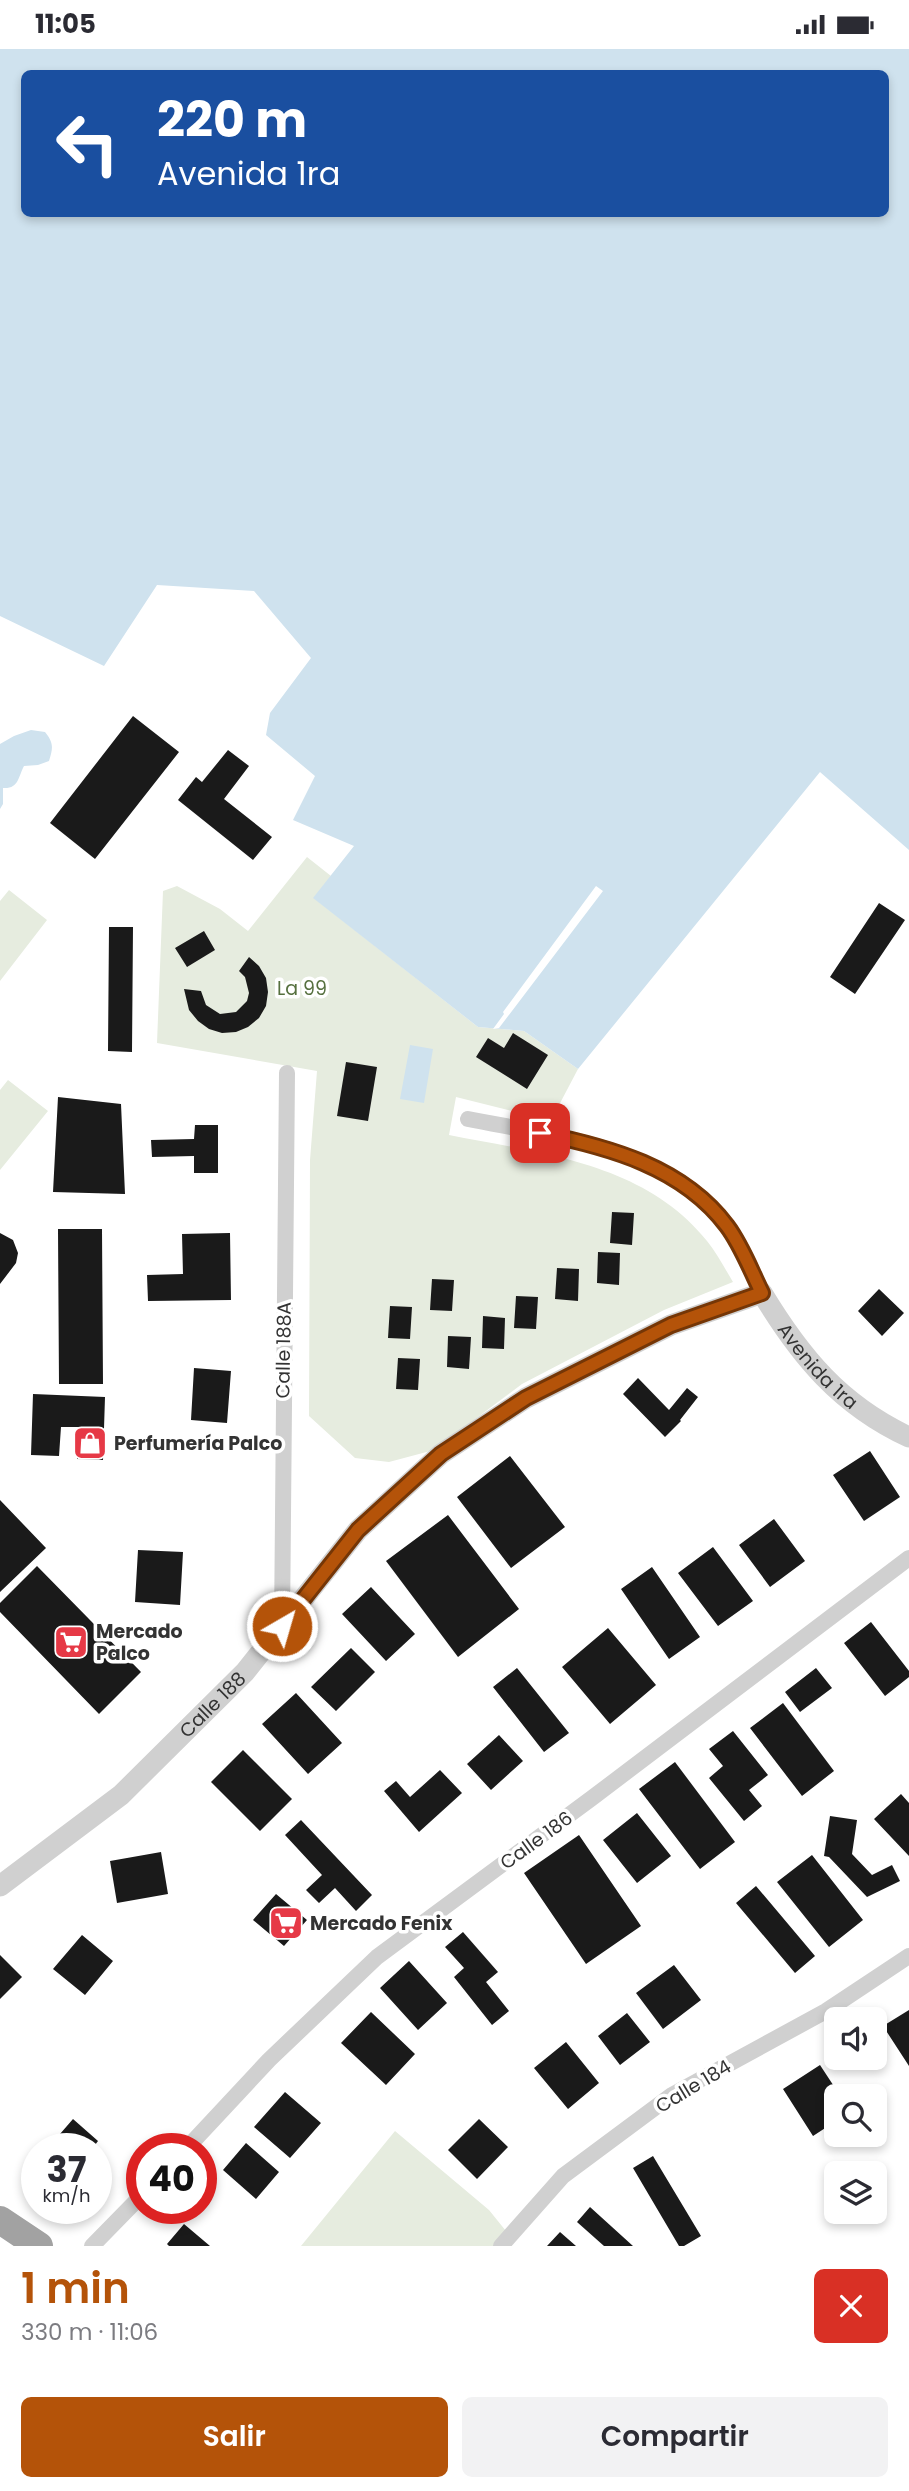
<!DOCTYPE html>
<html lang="es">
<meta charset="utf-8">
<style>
:root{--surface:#fff;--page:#f2f2f3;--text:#2b2b33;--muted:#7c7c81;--accent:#b45309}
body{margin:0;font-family:Poppins,sans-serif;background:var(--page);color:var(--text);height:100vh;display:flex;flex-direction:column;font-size:26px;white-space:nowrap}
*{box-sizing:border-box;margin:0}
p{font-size:23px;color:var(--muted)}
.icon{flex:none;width:38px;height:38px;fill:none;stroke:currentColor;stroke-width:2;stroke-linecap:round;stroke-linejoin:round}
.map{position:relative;height:2197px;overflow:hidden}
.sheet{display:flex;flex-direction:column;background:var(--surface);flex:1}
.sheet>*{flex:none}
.top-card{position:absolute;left:21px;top:21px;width:868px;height:147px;border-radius:10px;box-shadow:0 4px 10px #0003;background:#1a4fa0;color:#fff;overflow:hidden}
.buttons{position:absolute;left:824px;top:1958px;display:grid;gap:14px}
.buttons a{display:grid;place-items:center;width:63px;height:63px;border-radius:10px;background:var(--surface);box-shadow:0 4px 10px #0003;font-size:35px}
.speed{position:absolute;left:21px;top:2084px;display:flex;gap:14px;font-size:35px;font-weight:700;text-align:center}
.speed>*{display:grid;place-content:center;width:91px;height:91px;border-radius:50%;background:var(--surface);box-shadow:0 4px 10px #0003;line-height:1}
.speed small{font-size:18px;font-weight:400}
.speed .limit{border:10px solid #d22;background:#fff;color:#111}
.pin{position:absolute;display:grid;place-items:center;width:60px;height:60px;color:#fff;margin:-30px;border-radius:14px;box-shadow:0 4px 10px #0006}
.me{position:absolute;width:77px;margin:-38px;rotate:38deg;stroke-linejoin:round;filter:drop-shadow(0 0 5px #0008)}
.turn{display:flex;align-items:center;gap:24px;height:147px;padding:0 21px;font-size:32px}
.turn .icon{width:91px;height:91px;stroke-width:2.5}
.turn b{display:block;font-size:49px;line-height:60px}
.round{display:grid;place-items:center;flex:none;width:74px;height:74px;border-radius:10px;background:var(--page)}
.headline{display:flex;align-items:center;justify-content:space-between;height:119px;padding:0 21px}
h1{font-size:42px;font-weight:600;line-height:52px;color:var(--accent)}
.action{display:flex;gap:14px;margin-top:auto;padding:14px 21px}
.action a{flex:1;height:80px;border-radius:10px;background:var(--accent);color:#fff;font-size:28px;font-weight:600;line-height:80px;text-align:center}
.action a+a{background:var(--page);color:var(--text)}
.status{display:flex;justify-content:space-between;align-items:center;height:49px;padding:0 35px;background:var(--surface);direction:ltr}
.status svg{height:19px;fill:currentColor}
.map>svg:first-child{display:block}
.green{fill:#e6ecdf}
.water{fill:#cfe2ee;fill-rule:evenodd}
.pier{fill:#fff}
.building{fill:#1a1a1a}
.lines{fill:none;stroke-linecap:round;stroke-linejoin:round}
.minor{stroke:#d0d0d0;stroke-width:16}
.tertiary{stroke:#d0d0d0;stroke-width:21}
.trunk{stroke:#a2a2a2;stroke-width:28}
.route-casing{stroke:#753606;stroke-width:18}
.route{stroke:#b45309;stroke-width:12}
.labels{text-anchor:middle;stroke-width:7;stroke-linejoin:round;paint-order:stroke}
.park-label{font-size:19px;fill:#56703f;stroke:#fff}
.street-label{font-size:19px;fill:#333;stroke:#fff}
.poi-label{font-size:19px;font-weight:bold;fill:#333;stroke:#fff;text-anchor:start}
</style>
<div class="status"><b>11:05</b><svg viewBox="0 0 49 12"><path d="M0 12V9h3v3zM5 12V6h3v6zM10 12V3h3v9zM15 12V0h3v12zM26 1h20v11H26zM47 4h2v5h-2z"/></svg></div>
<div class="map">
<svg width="909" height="2197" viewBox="0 0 909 2197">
<rect width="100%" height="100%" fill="#fff"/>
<!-- green -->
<path class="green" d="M307,808l24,19 -17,22 164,129 46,4 54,38 -20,38 -14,12 -88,-22 -7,38c91,18 196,28 258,106 10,12 18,28 26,41l-69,28 -142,74 -88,66 -45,12 -34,-4 -46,-42 1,-256 7,-89 -160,-28 6,-152 14,-5 43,23 28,22z
M9,841l38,30 -47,61v-80z
M8,1031l40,31 -48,59v-80z
M395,2082l94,79 21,26 -9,10h-200z"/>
<!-- water -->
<path class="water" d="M0,0h909v801l-89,-78 -242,297 -54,-38 -46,-4 -165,-129 41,-52 -61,-26 22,-44 -49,-41 4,-22 41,-55 -57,-67 -97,-6 -53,81 -104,-50zM24,24h862v140h-862z
M31,681l14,2c9,11 8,16 4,29l-11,4 -14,1c-6,11 -5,23 -21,22v16l-3,5v-65l14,-8z
M410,996l23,4 -9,54 -24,-4z"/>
<!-- pier -->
<path class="pier" d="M596,837l7,5 -104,137 -6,1 11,-15 -1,-2z"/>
<!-- building -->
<path class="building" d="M133,667l46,36 -84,107 -45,-36z
M228,701l21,16 -25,33 48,38 -19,23 -75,-60 18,-23 6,5z
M879,854l26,17 -50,74 -25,-17z
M109,878h24l-1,125 -24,-1z
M204,882l11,19 -28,17 -12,-19z
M249,908l10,9 7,12 2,14 -2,14 -7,12 -11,9 -12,5 -14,1 -13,-4 -11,-8 -9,-11 -5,-21 17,2 5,14 14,9 16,-2 11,-11 2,-8 -4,-16 -6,-6z
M513,984l35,22 -21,34 -51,-32 12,-19 16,10z
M346,1013l31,5 -9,54 -31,-5z
M58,1048l63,7 4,90 -72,-2z
M195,1076h23v48h-24v-17l-42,1 -1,-17 43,-1z
M612,1163l22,1 -2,32 -22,-2z
M58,1180h44l1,155h-44z
M0,1184l13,7 5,13 -2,10 -16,21z
M230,1184l1,67 -83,1 -1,-26 36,-1 -1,-40z
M598,1203l22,1 -1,32 -22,-2z
M557,1219l22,1 -1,32 -23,-2z
M432,1230l22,1 -2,31 -22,-1z
M879,1240l25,24 -22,23 -24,-25z
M516,1247l22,1 -2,32 -22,-1z
M390,1257l22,1 -2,32 -22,-1z
M483,1267l22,2 -1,31 -22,-1z
M448,1287l23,1 -2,32 -22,-2z
M398,1309l22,1 -2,31 -22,-1z
M194,1319l37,3 -4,52 -36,-3z
M638,1329l31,32 18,-22 11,9 -18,23 1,1 -16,16 -42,-43z
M33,1345l72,3 -2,63 -26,-1 1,-32h-17l-2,29 -28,-1z
M870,1402l30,46 -36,24 -31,-46z
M510,1407l55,71 -54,41 -54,-71z
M0,1451l46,48 -46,44z
M448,1466l71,94 -61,48 -72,-96z
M774,1470l31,42 -35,26 -31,-42z
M713,1498l40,54 -35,25 -40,-53z
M138,1501l45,2 -3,53 -45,-3z
M37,1517l104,106 -42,42 -99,-102v-9z
M652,1518l48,70 -31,22 -48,-70z
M371,1538l44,47 -29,27 -44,-47z
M871,1573l38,49v6l-24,19 -41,-53z
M608,1579l48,57 -46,39 -48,-57z
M351,1599l24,24 -39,39 -25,-24z
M517,1619l52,65 -25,19 -51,-65z
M816,1619l16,20 -32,24 -15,-20z
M296,1644l46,50 -34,31 -46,-50z
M783,1654l51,68 -32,25 -52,-68z
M733,1682l35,44 -19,15 13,16 -18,15 -35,-43 14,-12 -14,-17z
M499,1686l24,26 -32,29 -24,-26z
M243,1701l49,49 -32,32 -49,-49z
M675,1713l60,80 -35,27 -61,-80z
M440,1721l22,23 -43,39 -35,-41 12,-10 14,16z
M901,1745l8,9v53l-35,-37z
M637,1764l34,43 -34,27 -34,-43z
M830,1767l27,4 -5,34 20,21 20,-10 8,16 -33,16 -38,-40 -5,-1z
M301,1771l71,75 -16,16 -21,-23 -16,15 -13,-13 16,-15 -37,-40z
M579,1786l62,91 -55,38 -62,-91z
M161,1803l7,42 -51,9 -7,-42z
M812,1806l51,65 -34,27 -52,-65z
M756,1837l59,70 -20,17 -59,-70z
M276,1845l31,26 -23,26 -31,-26z
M463,1883l35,40 -12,10 23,29 -17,14 -38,-48 10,-9 -19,-21z
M82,1886l31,26 -28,34 -32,-26z
M0,1906l22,22 -22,22z
M409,1912l38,42 -29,27 -38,-42z
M674,1916l27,35 -38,29 -27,-36z
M909,1961v56l-26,-40z
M371,1963l44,42 -29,31 -45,-42z
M627,1964l23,29 -30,23 -22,-29z
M566,1993l33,41 -31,26 -34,-41z
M820,2016l21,32h-5v24l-23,15 -30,-47z
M285,2043l36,31 -31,35 -36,-31z
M73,2070l25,22 -6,8h-45z
M479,2070l29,28 -31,32 -29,-29z
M246,2094l33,29 -23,27 -33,-29z
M653,2107l48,80 -17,10h-5l-46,-78z
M590,2158l43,39h-29l-27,-24z
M184,2175l26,22h-41l-2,-2z
M560,2183l16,14h-29z"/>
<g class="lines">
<!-- minor -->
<path class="minor" d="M468,1070c90,18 199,28 259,107 15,19 24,44 35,67
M282,1577l5,-553
M186,2100l83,-89 108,-103 215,-159 317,-240
M92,2197l50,-51
M501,2197l62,-70 109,-81 154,-84 83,-55"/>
<!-- tertiary -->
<path class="tertiary" id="s1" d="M0,1837l121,-91 124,-123 113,-142 83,-76 85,-56 145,-73 91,-32c38,63 78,112 147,144"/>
<!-- trunk -->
<path class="trunk" d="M0,2171l39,26"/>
</g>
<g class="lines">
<!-- route casing -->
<g class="route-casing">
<path id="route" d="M282,1577l76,-96 83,-76 85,-56 145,-73 91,-32c-11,-22 -20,-47 -35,-67 -44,-59 -118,-79 -187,-93"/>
</g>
<!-- route -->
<use href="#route" class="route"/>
</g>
<!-- icons -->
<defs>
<g id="shop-square" transform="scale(1.75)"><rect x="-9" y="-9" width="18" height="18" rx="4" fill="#e63946" stroke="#fff"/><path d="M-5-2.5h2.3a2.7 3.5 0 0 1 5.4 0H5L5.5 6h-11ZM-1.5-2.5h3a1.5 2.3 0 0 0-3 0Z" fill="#fff"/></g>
<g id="supermarket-square" transform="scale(1.75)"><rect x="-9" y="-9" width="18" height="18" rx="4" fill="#e63946" stroke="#fff"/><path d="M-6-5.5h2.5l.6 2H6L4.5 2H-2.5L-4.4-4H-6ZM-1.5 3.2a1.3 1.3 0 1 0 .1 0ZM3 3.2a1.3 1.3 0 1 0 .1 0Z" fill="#fff"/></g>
</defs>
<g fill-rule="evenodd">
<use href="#shop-square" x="90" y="1394"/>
<use href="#supermarket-square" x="71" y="1593"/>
<use href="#supermarket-square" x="286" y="1874"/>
</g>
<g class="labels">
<!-- park labels -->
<g class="park-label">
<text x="302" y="946">La 99</text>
</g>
<!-- street labels -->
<g class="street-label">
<text transform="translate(283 1301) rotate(-89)" y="7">Calle 188A</text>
<text dy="7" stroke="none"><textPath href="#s1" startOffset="1073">Avenida 1ra</textPath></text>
<text dy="7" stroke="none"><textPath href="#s1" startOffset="280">Calle 188</textPath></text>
<text transform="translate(536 1791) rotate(-36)" y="7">Calle 186</text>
<text transform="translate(693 2037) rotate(-31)" y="7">Calle 184</text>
</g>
<!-- poi labels -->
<g class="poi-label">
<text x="114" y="1401">Perfumería Palco</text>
<text x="96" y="1589">Mercado<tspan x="96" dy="22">Palco</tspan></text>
<text x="310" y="1881">Mercado Fenix</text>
</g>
</g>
</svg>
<div class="buttons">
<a><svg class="icon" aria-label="sound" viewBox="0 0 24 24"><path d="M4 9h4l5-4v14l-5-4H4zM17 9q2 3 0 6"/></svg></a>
<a><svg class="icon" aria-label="search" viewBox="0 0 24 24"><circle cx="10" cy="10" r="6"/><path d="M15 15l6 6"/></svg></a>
<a><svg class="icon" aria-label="layers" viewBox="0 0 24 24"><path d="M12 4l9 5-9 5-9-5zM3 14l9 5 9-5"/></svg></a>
</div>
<div class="speed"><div>37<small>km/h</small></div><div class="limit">40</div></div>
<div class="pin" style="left:540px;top:1084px;background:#d93025"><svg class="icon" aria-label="arrive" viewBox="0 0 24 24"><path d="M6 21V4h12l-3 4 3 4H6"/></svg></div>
<svg class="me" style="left:282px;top:1577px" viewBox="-20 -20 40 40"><circle r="17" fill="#b45309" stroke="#fff" stroke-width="3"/><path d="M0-11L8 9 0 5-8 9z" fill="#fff"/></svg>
<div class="top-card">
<div class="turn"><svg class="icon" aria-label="left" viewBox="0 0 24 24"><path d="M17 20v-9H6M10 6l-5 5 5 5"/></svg><div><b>220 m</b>Avenida 1ra</div></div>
</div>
</div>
<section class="sheet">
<div class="headline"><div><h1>1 min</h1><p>330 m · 11:06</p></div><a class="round" style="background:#d93025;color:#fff"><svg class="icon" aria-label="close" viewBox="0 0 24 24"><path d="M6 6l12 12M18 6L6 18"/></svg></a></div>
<div class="action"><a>Salir</a><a>Compartir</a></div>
</section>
